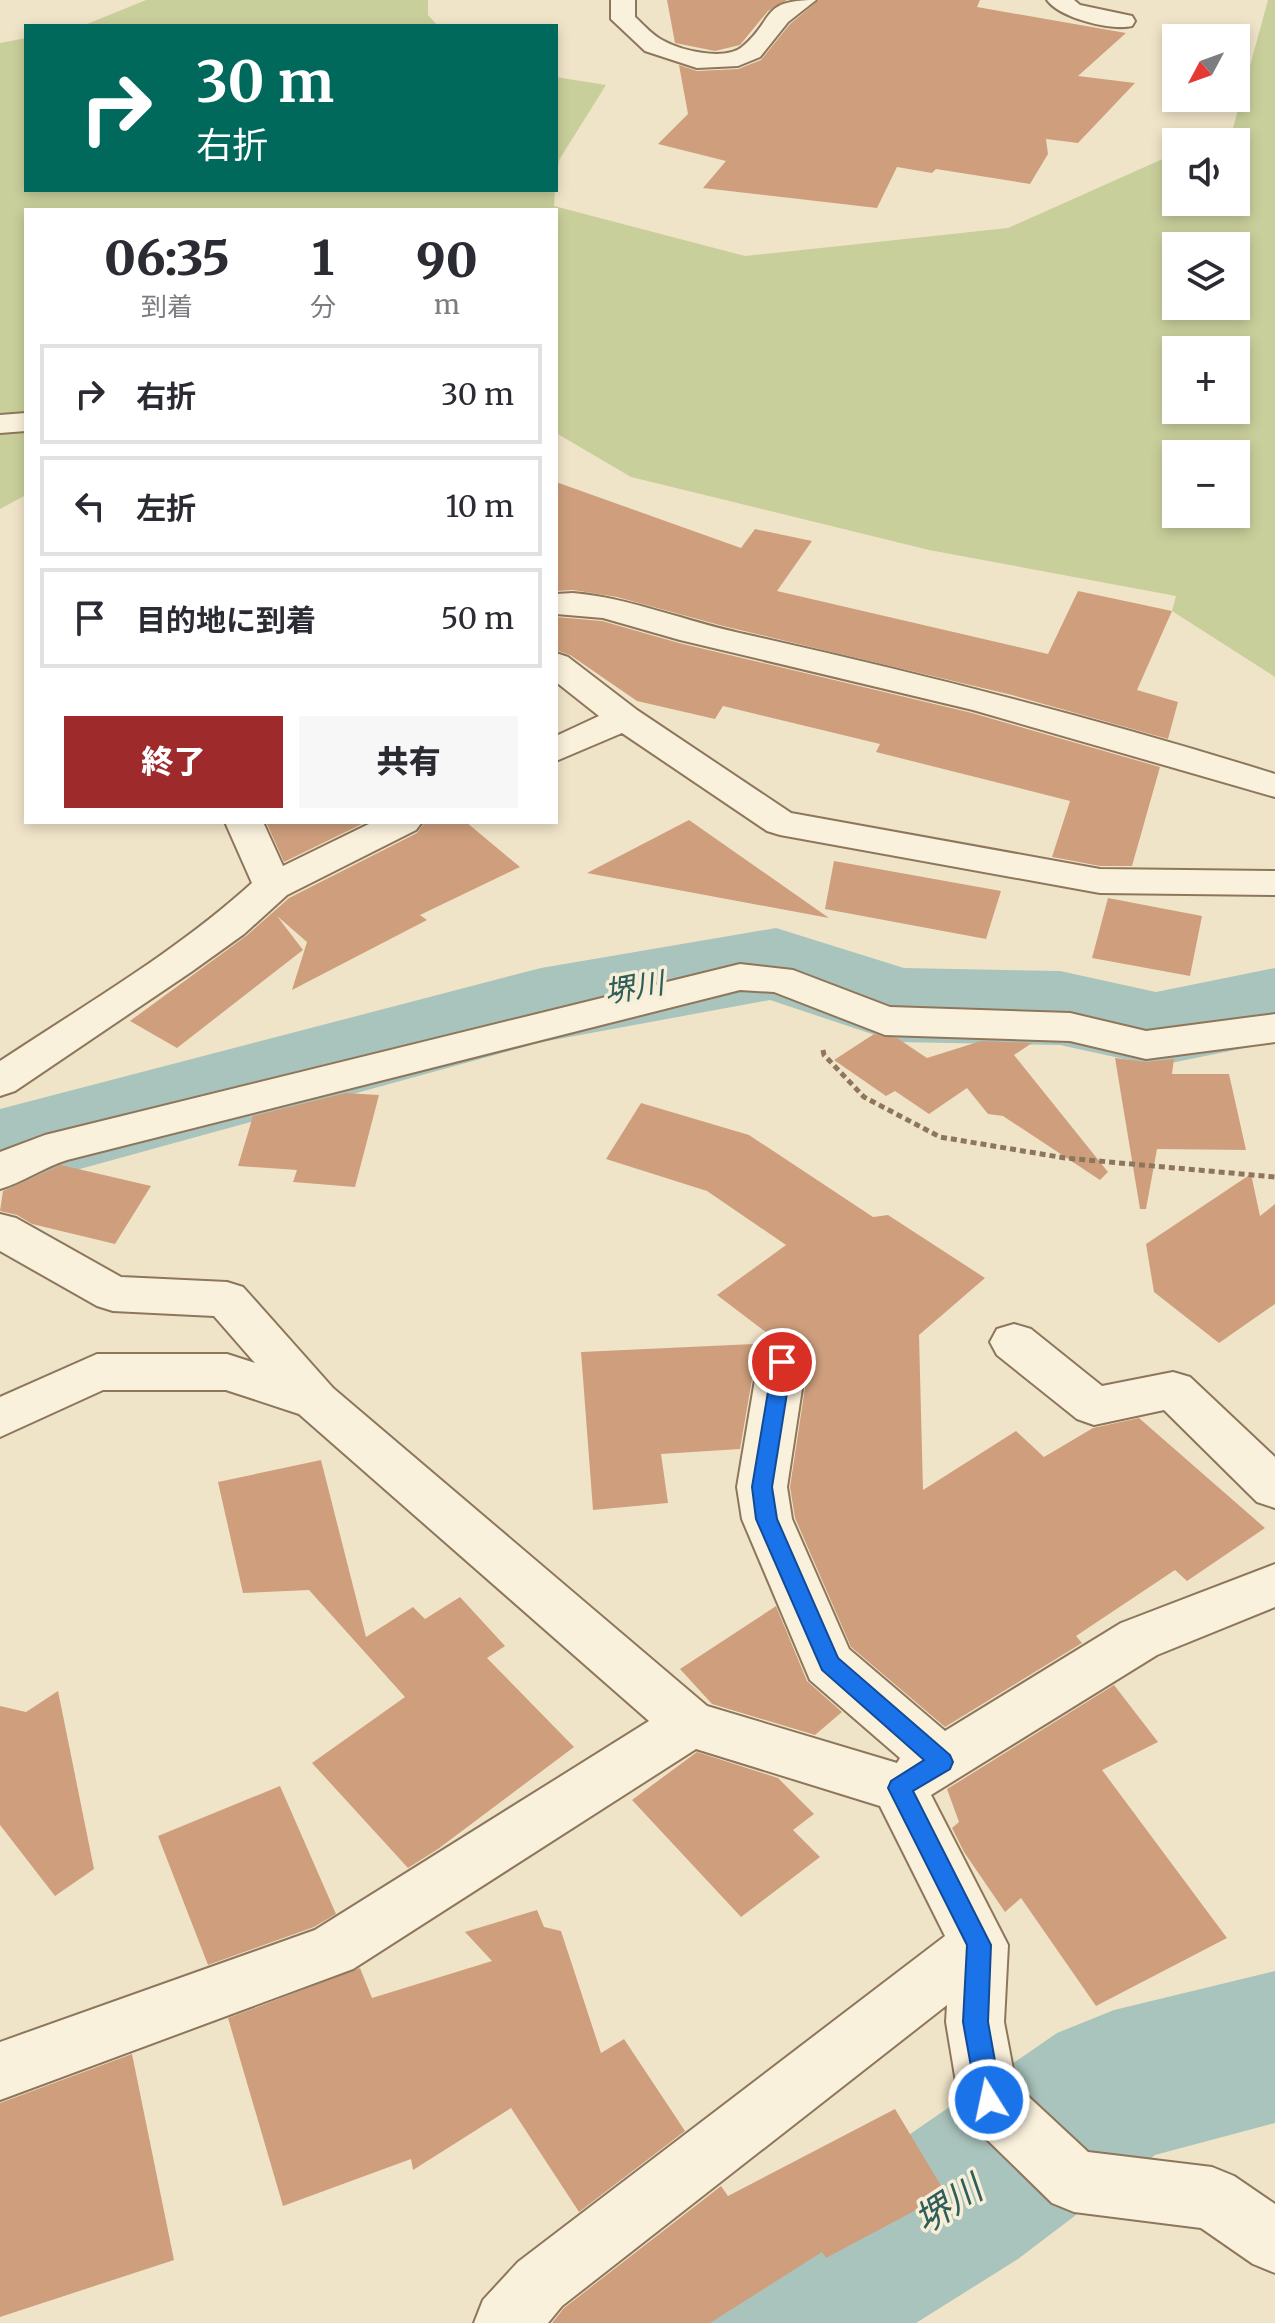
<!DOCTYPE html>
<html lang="ja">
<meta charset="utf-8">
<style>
:root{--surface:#fff;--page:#f7f7f7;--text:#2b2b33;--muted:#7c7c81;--line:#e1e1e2;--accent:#9e2a2b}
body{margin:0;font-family:Merriweather,"Noto Sans JP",serif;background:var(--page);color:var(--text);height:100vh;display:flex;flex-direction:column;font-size:30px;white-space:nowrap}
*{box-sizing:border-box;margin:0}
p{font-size:26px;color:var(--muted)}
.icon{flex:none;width:44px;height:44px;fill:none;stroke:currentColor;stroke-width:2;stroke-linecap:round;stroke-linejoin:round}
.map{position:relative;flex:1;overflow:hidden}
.side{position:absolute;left:24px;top:208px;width:534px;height:616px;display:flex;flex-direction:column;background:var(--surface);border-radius:0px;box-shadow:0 4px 12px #0003}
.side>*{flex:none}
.guide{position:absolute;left:24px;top:24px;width:534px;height:168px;border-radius:0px;box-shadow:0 4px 12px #0003;background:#00695c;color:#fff;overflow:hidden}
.needle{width:52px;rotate:229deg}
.tools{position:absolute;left:1162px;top:24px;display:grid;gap:16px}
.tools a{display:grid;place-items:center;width:88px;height:88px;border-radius:0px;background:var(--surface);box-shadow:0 4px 12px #0003;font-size:40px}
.pin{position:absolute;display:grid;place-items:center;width:68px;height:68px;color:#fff;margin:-34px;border:4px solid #fff;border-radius:50%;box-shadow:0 2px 8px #0007}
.me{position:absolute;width:88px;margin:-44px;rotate:350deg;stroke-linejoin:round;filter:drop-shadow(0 0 6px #0008)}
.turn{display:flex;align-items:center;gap:28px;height:168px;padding:0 40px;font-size:36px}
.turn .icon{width:104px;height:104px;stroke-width:2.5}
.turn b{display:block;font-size:56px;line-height:68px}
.eta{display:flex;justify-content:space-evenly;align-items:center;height:136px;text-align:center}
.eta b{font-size:48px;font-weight:800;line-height:56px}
.button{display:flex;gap:16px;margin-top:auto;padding:16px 40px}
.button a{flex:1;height:92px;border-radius:0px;background:var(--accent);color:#fff;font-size:32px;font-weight:800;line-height:92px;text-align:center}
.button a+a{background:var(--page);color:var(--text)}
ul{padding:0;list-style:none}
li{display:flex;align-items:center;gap:24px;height:100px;margin:0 16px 12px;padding:0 24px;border:4px solid var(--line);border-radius:0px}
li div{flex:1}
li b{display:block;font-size:30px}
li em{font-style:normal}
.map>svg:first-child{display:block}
.green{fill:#c9cf9b;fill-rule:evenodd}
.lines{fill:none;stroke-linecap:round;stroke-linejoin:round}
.river{fill:#a9c4bc;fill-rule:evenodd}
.building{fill:#cf9f7d}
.minor-casing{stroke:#8d765c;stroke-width:4}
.path{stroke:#8d765c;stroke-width:5;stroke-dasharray:6 4;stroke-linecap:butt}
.minor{fill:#faf1dc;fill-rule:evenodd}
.route{fill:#1a73e8;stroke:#114b97;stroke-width:2}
.labels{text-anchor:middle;stroke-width:7;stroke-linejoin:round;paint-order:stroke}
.water-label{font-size:30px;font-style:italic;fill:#2f5d5a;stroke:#f7eed8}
.near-water-label{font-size:36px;font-style:italic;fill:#2f5d5a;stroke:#f7eed8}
</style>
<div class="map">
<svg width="1275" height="2323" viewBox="0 0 1275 2323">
<rect width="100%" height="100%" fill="#f0e4c8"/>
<!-- green -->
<path class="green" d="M146,0h282v15l10,11h-356z
M1268,0h7v677l-103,-66 4,-15 -247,-46 -298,-73 -75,-44v-223h-530v285l-26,14v-466l26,-5v152h529l-1,16 191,50 263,-28 168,-75v49h60v-60h-35l32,-14zM1176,246h60v60h-60zM1176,350h60v60h-60zM1176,454h60v60h-60z
M556,77l50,8 -47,75 -3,23z"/>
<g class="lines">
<!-- river -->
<path class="river" d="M776,928l128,40 156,3 96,21 119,-24v74l-119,24 -96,-21 -164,-3 -126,-42 -228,42 -542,149v-82l541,-141z
M1275,1971v152l-120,32 -137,104 -102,64h-244l25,-61 203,-121 157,-108 57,-23z"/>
</g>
<!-- building -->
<path class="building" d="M667,0h120l-19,11 -28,34 -25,6 -40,-8z
M819,0h161l-3,7 149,26 -48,43 57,7 -57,60 -32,-4 2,15 -18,30 -94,-15 -4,4 -35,-6 -20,41 -174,-20 23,-27 -68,-17 30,-30 -9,-49 18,6 41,-2 23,-9 29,-36z
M556,482l185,66 14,-19 57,12 -35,50 271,63 30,-63 94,20 -35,79 41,12 -10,37 -156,-44 -289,-69 -106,-29 -44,-7 -17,1z
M556,617l46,4 77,22 293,70 188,54 -28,99h-32l-48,-9 18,-56 -194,-49 4,-8 -157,-38 -8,13 -78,-18 -67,-46 -14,-5z
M689,820l140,98 -242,-45z
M266,822h100l-82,40z
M425,822h41l54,45 -100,48 7,5 -135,70 15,-48 -30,-26 26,34 -126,98 -47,-27 116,-85 43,-38 128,-65z
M834,861l167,30 -15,48 -161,-30z
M1108,898l94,18 -12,60 -98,-18z
M874,1034l23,4 30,20 54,-17 51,2 -18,12 94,117 -8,8 -97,-64 -15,-2 -21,-26 -38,26 -34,-23 -9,5 -52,-36z
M1115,1058l31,4 28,-3 -2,15h57l17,76 -89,-1 -11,60h-6z
M346,1093l33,2 -24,92 -62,-5 4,-12 -59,-4 15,-50z
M641,1103l108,32 124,82 15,-2 97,63 -66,57 4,155 93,-59 28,26 49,-29 46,-10 126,110 -78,53 -12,-11 -99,66 6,7 -137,84 -94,-80 -56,-129 -5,-31 19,-126 -9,-15 -21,-4 -62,-47 69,-50 -79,-54 -101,-32z
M61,1165l90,21 -36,58 -83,-20 -15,-9 -17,-4 3,-20z
M1251,1174l9,42 15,-12v100l-56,39 -65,-51 -8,-48z
M775,1343l-13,5 -7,14 -15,87 -79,5 7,49 -75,7 -12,-158z
M321,1460l45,177 47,-30 12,12 35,-22 45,49 -18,12 87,89 -136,102 -30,19 -96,-105 93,-66 -96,-107 -66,3 -25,-111z
M776,1606l31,75 35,31 -27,23 -103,-31 -32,-35z
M1114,1685l44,57 -56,28 125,168 -131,68 -75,-108 -16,14 -41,-60 -12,-24 7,-6 -12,-33z
M58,1691l36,178 -39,27 -55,-71v-119l26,6z
M697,1752l81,26 36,36 -21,16 27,27 -79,60 -109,-117z
M280,1786l56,128 -22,13 -106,38 -50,-129z
M537,1910l7,17 17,4 40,122 23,-14 61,92 -106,81 -68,-104 -98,62 -2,-11 -128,47 -55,-188 132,-50 12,30 120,-37 -27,-29z
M132,2054l42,206 -174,57v-214z
M895,2109l51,85 -120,64 -4,-6 -112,71h-158l12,-15 157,-122 7,10z"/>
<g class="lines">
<!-- minor casing -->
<g class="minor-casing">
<path id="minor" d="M611,0h24v17c9,8 18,19 29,24 18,10 61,20 78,6 34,-28 17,-47 74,-47l-28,22 -28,35 -22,9 -41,2 -52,-17 -34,-32z
M1047,0h27l6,5 52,11 3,5 -3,5c-21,5 -72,-8 -85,-26z
M26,413v18l-26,2v-18z
M573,593c58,5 114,29 171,41 179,40 356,85 531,140v23l-302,-87 -293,-70 -77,-22 -47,-4v-20z
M556,653l12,4 69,53 154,103 309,56 175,2v24l-175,-2 -320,-58 -13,-4 -145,-98 -66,28v-25l43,-20 -43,-34z
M225,822h38l20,44 90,-44h49l-6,8 -129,65 -43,39 -53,38 -176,119 -15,5v-35c86,-57 176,-109 252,-178z
M740,964l53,6 97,37 180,6 76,18 129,-17v28l-129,17 -76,-18 -185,-6 -111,-43 -34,-2 -673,170c-23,7 -43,22 -67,29v-37l45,-17z
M0,1214l16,4 105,59 106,5 16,5 90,101 374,318 190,57 3,-5 -90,-78 -68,-161 -5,-32 21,-125 7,-13 17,-5 17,5 7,13 -19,125 5,32 57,130 96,82 176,-108 154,-59v43l-118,48 -226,140 77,150 -4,77 12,63 72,67 124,15 22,9 41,28v69l-22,-9 -52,-36 -127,-16 -22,-9 -84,-82 -9,-21 -13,-78 1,-17 -385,301 -14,17h-74l9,-23 35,-38 427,-326 -65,-130 -184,-57 -343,220 -353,131v-58l315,-112 334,-209 -350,-307 -73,-24h-123l-103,47v-40l97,-43h130l28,9 -41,-47 -101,-5 -16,-5 -97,-55z
M1014,1324l17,5 71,57 71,-14 17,5 85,80v51l-18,-6 -93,-92 -70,15 -17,-6 -80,-64 -7,-13 7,-13z"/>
</g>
<!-- path -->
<path class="path" d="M823,1050l1,5 40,42 76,40 125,21 210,19"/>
<!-- minor -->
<use href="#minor" class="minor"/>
</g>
<!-- route -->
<path class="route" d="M782,1355l7,2 3,5 -20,125 5,32 61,139 112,97 3,7 -3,7 -37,22 78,154 -3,77 14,78 -4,8 -9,4 -9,-4 -3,-8 -14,-78 4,-77 -79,-157 3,-7 33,-21 -102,-90 -66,-151 -4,-32 21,-125 2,-5z"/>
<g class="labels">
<!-- water labels -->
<g class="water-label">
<text transform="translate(634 988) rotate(-10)" y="10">堺川</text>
</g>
<!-- near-water labels -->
<g class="near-water-label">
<text transform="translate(948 2204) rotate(-33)" y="13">堺川</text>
</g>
</g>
</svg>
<div class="tools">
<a><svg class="needle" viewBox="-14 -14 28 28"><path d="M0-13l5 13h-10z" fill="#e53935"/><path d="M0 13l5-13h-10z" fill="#7c7c81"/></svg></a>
<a><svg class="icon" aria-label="sound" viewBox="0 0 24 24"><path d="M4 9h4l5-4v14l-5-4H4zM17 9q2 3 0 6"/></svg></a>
<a><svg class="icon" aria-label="layers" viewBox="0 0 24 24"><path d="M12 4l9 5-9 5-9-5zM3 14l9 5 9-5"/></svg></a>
<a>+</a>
<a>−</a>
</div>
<div class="pin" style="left:782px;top:1362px;background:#d93025"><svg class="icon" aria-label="arrive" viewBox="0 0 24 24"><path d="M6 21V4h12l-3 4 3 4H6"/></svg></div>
<svg class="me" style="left:989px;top:2100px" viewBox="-20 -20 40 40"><circle r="17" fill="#1a73e8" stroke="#fff" stroke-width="3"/><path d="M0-11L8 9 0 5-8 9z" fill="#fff"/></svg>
<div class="guide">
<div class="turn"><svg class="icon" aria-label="right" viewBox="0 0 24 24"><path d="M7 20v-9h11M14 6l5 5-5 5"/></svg><div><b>30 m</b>右折</div></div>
</div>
<section class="side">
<div class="eta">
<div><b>06:35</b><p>到着</p></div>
<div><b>1</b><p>分</p></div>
<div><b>90</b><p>m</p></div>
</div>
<ul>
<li><svg class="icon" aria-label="right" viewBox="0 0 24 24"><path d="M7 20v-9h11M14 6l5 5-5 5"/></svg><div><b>右折</b></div><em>30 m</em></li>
<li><svg class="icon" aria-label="left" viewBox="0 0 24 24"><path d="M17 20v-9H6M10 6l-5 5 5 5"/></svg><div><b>左折</b></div><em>10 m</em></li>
<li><svg class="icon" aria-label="arrive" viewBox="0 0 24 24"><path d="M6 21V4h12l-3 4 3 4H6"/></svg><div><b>目的地に到着</b></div><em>50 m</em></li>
</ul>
<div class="button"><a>終了</a><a>共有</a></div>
</section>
</div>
